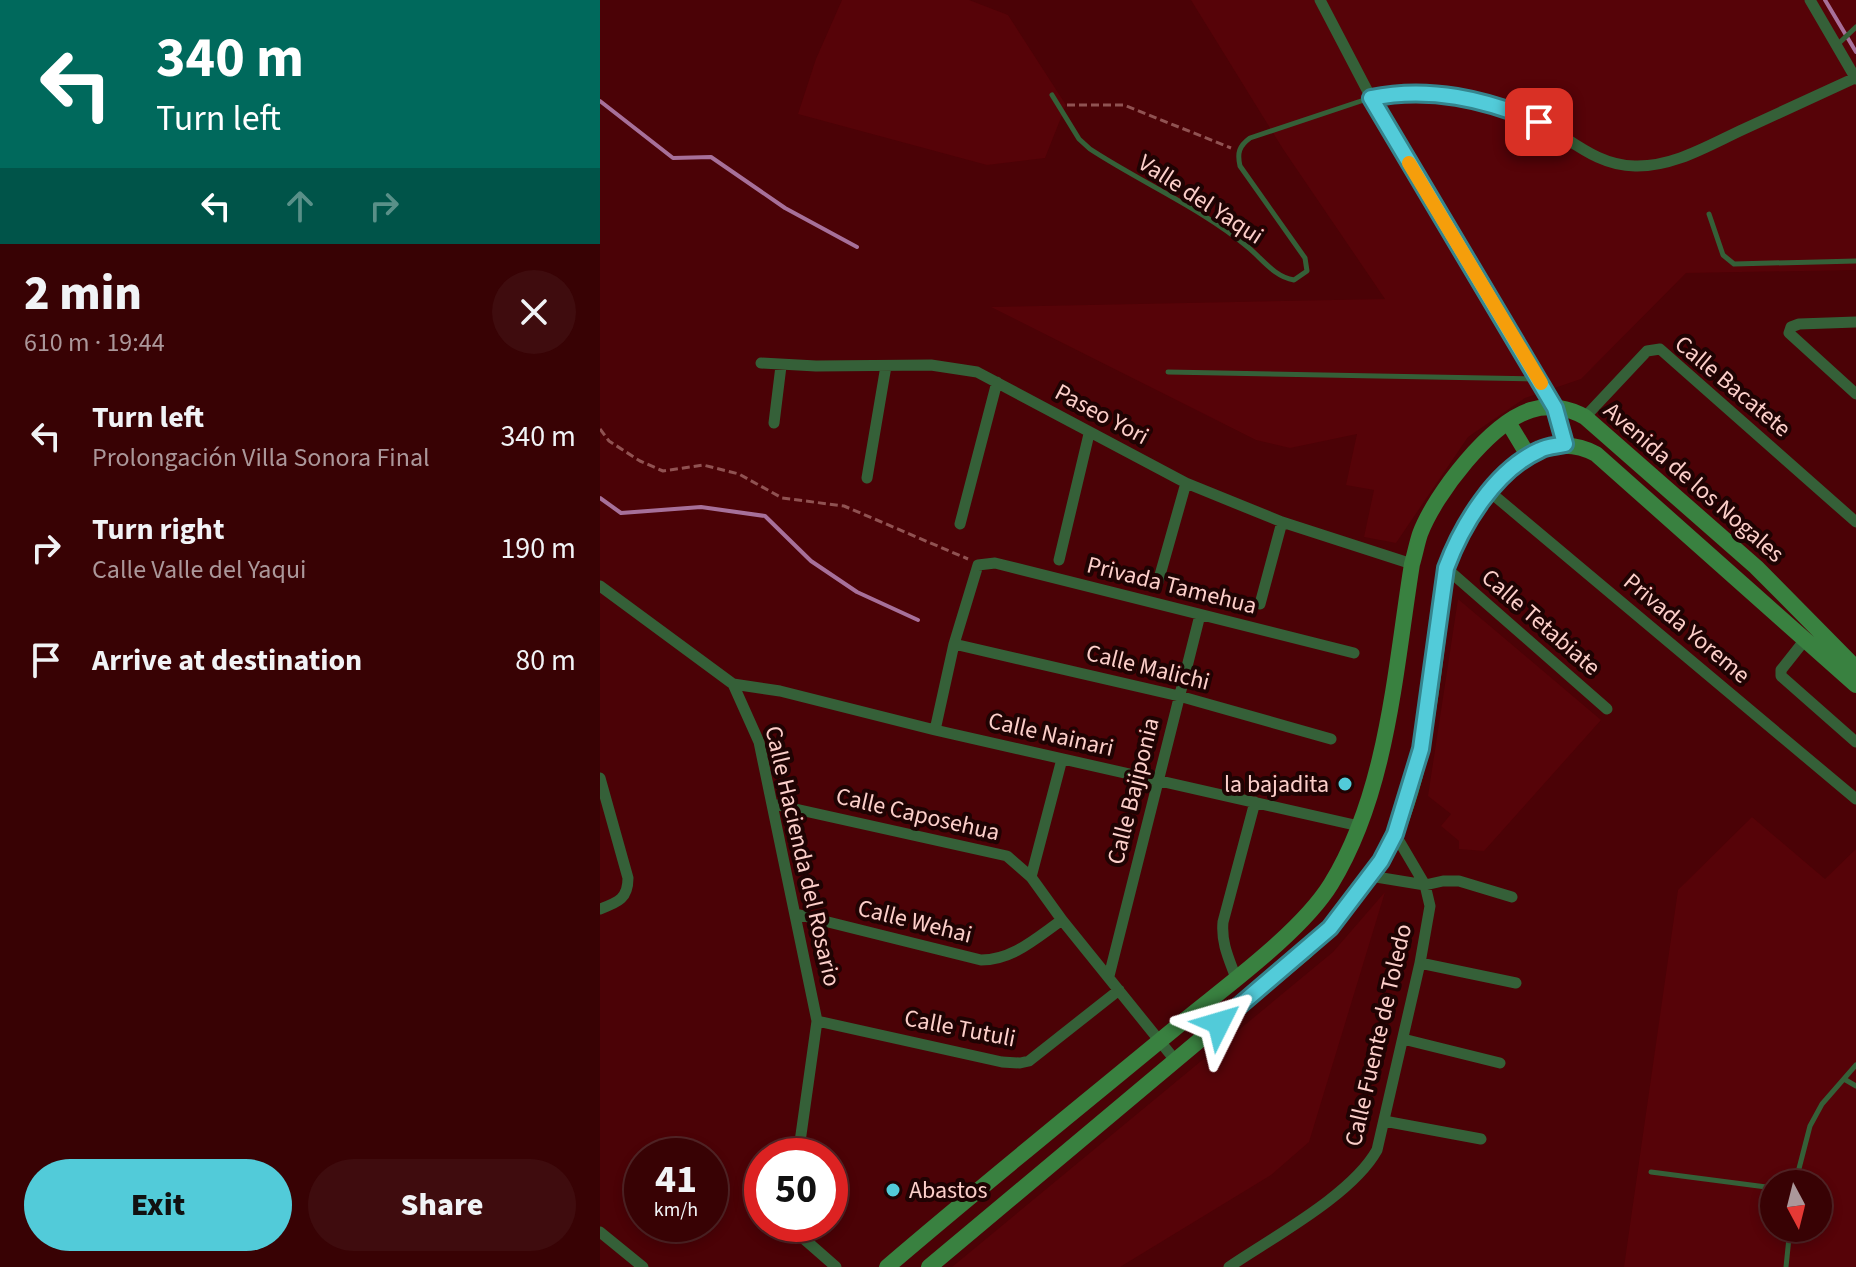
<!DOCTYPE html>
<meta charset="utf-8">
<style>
:root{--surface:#380204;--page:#3f0c0e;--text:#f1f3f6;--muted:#ab979a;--line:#522426;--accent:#52cbd9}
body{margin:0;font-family:"Source Sans 3",sans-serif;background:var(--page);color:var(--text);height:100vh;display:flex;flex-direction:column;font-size:30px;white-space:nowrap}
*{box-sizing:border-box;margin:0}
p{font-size:26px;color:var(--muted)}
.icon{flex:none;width:44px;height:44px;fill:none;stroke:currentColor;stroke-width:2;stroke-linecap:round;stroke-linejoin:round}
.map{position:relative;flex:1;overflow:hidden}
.drawer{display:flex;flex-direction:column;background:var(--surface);width:600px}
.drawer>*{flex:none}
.top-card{background:#00695c;color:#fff;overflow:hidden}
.needle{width:52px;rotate:173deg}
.tools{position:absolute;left:1160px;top:1170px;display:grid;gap:16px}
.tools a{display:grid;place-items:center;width:72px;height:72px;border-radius:50%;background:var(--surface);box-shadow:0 4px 12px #0003,0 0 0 2px var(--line);font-size:40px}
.speed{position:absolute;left:24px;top:1138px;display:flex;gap:16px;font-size:40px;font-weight:700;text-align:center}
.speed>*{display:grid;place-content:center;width:104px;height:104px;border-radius:50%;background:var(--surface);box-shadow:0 4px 12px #0003,0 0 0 2px var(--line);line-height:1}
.speed small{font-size:20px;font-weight:400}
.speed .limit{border:12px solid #d22;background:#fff;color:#111}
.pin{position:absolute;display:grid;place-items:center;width:68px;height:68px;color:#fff;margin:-34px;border-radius:16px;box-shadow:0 4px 12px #0006}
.me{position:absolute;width:88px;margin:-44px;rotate:50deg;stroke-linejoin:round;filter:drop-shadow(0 0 6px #0008)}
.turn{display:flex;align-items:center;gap:28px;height:168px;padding:0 24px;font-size:36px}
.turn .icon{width:104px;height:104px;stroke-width:2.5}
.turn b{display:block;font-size:56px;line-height:68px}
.lanes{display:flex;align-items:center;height:76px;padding:0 24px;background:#0003;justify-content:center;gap:40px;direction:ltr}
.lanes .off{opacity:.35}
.round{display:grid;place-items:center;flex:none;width:84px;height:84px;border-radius:42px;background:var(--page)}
.overview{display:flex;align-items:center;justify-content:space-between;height:136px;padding:0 24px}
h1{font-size:48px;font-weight:800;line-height:60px}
.action{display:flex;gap:16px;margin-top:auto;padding:16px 24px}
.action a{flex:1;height:92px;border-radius:48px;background:var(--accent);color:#111;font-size:32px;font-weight:800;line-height:92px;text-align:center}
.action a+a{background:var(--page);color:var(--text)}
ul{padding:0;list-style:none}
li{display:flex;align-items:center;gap:24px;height:112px;padding:0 24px}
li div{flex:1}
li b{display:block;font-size:30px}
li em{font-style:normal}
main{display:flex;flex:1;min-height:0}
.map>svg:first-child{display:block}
.built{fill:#560308;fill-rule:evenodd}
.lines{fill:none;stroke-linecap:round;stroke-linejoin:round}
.stream{stroke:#a7709a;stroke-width:4}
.path{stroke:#905252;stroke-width:3;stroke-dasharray:8 4;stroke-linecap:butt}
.service{stroke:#356038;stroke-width:5}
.minor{stroke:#356038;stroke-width:11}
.secondary{stroke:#398140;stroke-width:16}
.route-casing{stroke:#35848d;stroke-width:20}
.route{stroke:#52cbd9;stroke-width:14}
.slow{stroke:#f59e0b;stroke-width:14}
.poi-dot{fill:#52cbd9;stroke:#1f0303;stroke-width:3}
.labels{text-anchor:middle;stroke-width:8;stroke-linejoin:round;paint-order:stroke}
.street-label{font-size:24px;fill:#fccfca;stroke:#1f0303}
.poi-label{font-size:24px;fill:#fccfca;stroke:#1f0303;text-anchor:end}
</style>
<main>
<section class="drawer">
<div class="top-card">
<div class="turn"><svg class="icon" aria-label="left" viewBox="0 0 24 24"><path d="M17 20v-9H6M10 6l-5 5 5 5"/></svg><div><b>340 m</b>Turn left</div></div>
<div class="lanes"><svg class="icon" aria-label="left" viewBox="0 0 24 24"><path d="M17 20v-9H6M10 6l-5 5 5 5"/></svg><svg class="icon off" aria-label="ahead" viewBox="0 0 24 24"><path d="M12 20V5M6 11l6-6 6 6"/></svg><svg class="icon off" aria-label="right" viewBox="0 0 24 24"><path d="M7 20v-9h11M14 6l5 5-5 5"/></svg></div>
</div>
<div class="overview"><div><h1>2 min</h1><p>610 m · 19:44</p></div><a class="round"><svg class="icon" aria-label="close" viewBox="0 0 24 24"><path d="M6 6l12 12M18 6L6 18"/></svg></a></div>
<ul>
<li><svg class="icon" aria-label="left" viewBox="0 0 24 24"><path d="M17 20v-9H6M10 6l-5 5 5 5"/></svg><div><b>Turn left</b><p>Prolongación Villa Sonora Final</p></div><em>340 m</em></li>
<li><svg class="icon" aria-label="right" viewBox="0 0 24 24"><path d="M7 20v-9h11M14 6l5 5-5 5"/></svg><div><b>Turn right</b><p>Calle Valle del Yaqui</p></div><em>190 m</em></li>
<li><svg class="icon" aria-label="arrive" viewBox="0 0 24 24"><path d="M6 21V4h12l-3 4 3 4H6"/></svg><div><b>Arrive at destination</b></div><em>80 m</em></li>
</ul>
<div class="action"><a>Exit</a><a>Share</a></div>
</section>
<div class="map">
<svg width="1256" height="1267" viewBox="0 0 1256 1267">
<rect width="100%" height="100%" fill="#4b0206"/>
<!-- built -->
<path class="built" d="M242,0h127l39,15 58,90 -21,53 -58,7 -189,-51 18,-55z
M591,0h665v270l-170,3 -105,106 -56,19 -57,39 -72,106 -32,-6 10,-47 -28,-5 11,-51 -67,14 -34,-8 -265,-133 394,-8 -102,-150z
M858,599l143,121 -117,131 -25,-2v-8l-18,-15 10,-12 -23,-18z
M1152,817l73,62 31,-30v418h-232l54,-377zM1174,1184h44v44h-44z
M785,892l-76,250 -38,33 -151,92h-168l381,-315z"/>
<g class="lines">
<!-- stream -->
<path class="stream" d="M1225,0l31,52
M0,101l73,57 38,-1 74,51 72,39
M0,498l21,15 80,-6 64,9 46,45 46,31 61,28"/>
<!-- path -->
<path class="path" d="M467,105h57l107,43
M0,429l9,12 31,20 23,10 40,-6 36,9 43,24 62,8 124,53"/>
<!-- service -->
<path class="service" d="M1237,45l19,-18
M452,95l27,44 11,10c52,34 111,59 159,99 14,12 26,29 45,32l13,-9 -2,-13 -65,-92c-3,-13 -1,-20 10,-28l120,-40
M1109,214l14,41 11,9 122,-3
M568,372l369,7
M1244,1079l12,7
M1051,1172l123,16
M1195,1184l15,-58 12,-22 34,-39
M1186,1267l4,-39"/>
<!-- minor -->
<path class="minor" d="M720,0l58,111 177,297 10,36
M1210,0l46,79
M771,98c55,-11 116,-2 166,23 33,17 59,45 98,45 39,1 74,-21 109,-37 37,-17 74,-34 111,-51
M1256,322l-57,2 -8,3 -2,6 67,61
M161,363l55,3 115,-1 46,7 209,111 96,39 130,42
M985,417l62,-66 13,-2 196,173
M174,423l7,-57
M267,478l19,-112
M890,492l366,307
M360,524l37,-142
M459,560l30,-126
M846,568l161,141
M558,582l28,-99
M0,586l133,98 26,58 58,279 -19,135
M660,604l22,-82
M1204,641l-23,29v6l75,66
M354,644l225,52 152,43
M133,684l47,7 155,39 424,96
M335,730l19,-86 24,-79 17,-2 359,90
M0,778l28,100c0,20 -9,24 -28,31
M173,804l234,52 24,21 31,43 113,140
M770,876l55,9 18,-4h16l53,16
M431,877l31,-118
M196,914l185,46c32,0 55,-22 81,-40
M820,963l96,20
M509,976l91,-361
M636,978c-7,-19 -15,-35 -13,-56l32,-120
M217,1021l185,41 18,1 9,-2 90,-71
M803,1039l97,24
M784,1121l97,18
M196,1224l7,14 33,29
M0,1232l43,35
M629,1267c44,-30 123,-72 148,-117l43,-187 10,-57 -5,-21 -30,-51"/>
<!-- secondary -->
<path class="secondary" d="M908,422l21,35
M287,1267c98,-84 199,-165 298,-247 44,-36 117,-89 146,-136 57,-93 64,-215 81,-320 3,-10 5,-21 8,-30 15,-40 70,-111 111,-124 18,-6 38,-2 54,7l171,150 100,101
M329,1267l377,-316c28,-27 54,-57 75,-90 46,-73 54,-207 65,-293 21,-54 81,-151 150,-114l260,231"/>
</g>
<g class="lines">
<!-- route casing -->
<g class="route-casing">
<path id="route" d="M619,1023l111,-95 51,-67 14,-27 26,-85 25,-181c16,-43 49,-98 94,-118 7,-4 17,-4 25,-6l-10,-36 -184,-310c58,-12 114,1 168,24"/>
</g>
<!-- route -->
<use href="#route" class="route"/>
<!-- slow -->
<path class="slow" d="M809,163l132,220"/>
</g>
<!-- markers -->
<g class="poi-dot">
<circle cx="745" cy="784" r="8"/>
<circle cx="293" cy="1190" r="8"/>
</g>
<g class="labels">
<!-- street labels -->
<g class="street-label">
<text transform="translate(601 199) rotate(33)" y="8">Valle del Yaqui</text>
<text transform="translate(1133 386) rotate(40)" y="8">Calle Bacatete</text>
<text transform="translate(502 414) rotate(28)" y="8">Paseo Yori</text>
<text transform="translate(1094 482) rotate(41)" y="8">Avenida de los Nogales</text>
<text transform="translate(572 585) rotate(14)" y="8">Privada Tamehua</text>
<text transform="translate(941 622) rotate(41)" y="8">Calle Tetabiate</text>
<text transform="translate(1087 628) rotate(40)" y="8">Privada Yoreme</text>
<text transform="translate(548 667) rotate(14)" y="8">Calle Malichi</text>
<text transform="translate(451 734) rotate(13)" y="8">Calle Nainari</text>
<text transform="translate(533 791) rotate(-76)" y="8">Calle Bajiponia</text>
<text transform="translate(318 814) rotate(13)" y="8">Calle Caposehua</text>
<text transform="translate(203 856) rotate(77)" y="8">Calle Hacienda del Rosario</text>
<text transform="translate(315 921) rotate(14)" y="8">Calle Wehai</text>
<text transform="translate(360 1028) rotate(11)" y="8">Calle Tutuli</text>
<text transform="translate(778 1035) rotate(-77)" y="8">Calle Fuente de Toledo</text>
</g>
<!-- poi labels -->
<g class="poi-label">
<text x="729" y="792">la bajadita</text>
<text x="309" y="1198" text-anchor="start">Abastos</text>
</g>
</g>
</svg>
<div class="tools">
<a><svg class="needle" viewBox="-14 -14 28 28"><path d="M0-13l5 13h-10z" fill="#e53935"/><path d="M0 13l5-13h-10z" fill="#ab979a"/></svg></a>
</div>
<div class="speed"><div>41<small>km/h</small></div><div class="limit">50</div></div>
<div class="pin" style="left:939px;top:122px;background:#d93025"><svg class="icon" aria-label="arrive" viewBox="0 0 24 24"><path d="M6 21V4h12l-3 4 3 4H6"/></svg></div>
<svg class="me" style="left:619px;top:1023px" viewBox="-20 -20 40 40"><path d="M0-17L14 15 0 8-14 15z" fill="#52cbd9" stroke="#fff" stroke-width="4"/></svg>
</div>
</main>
